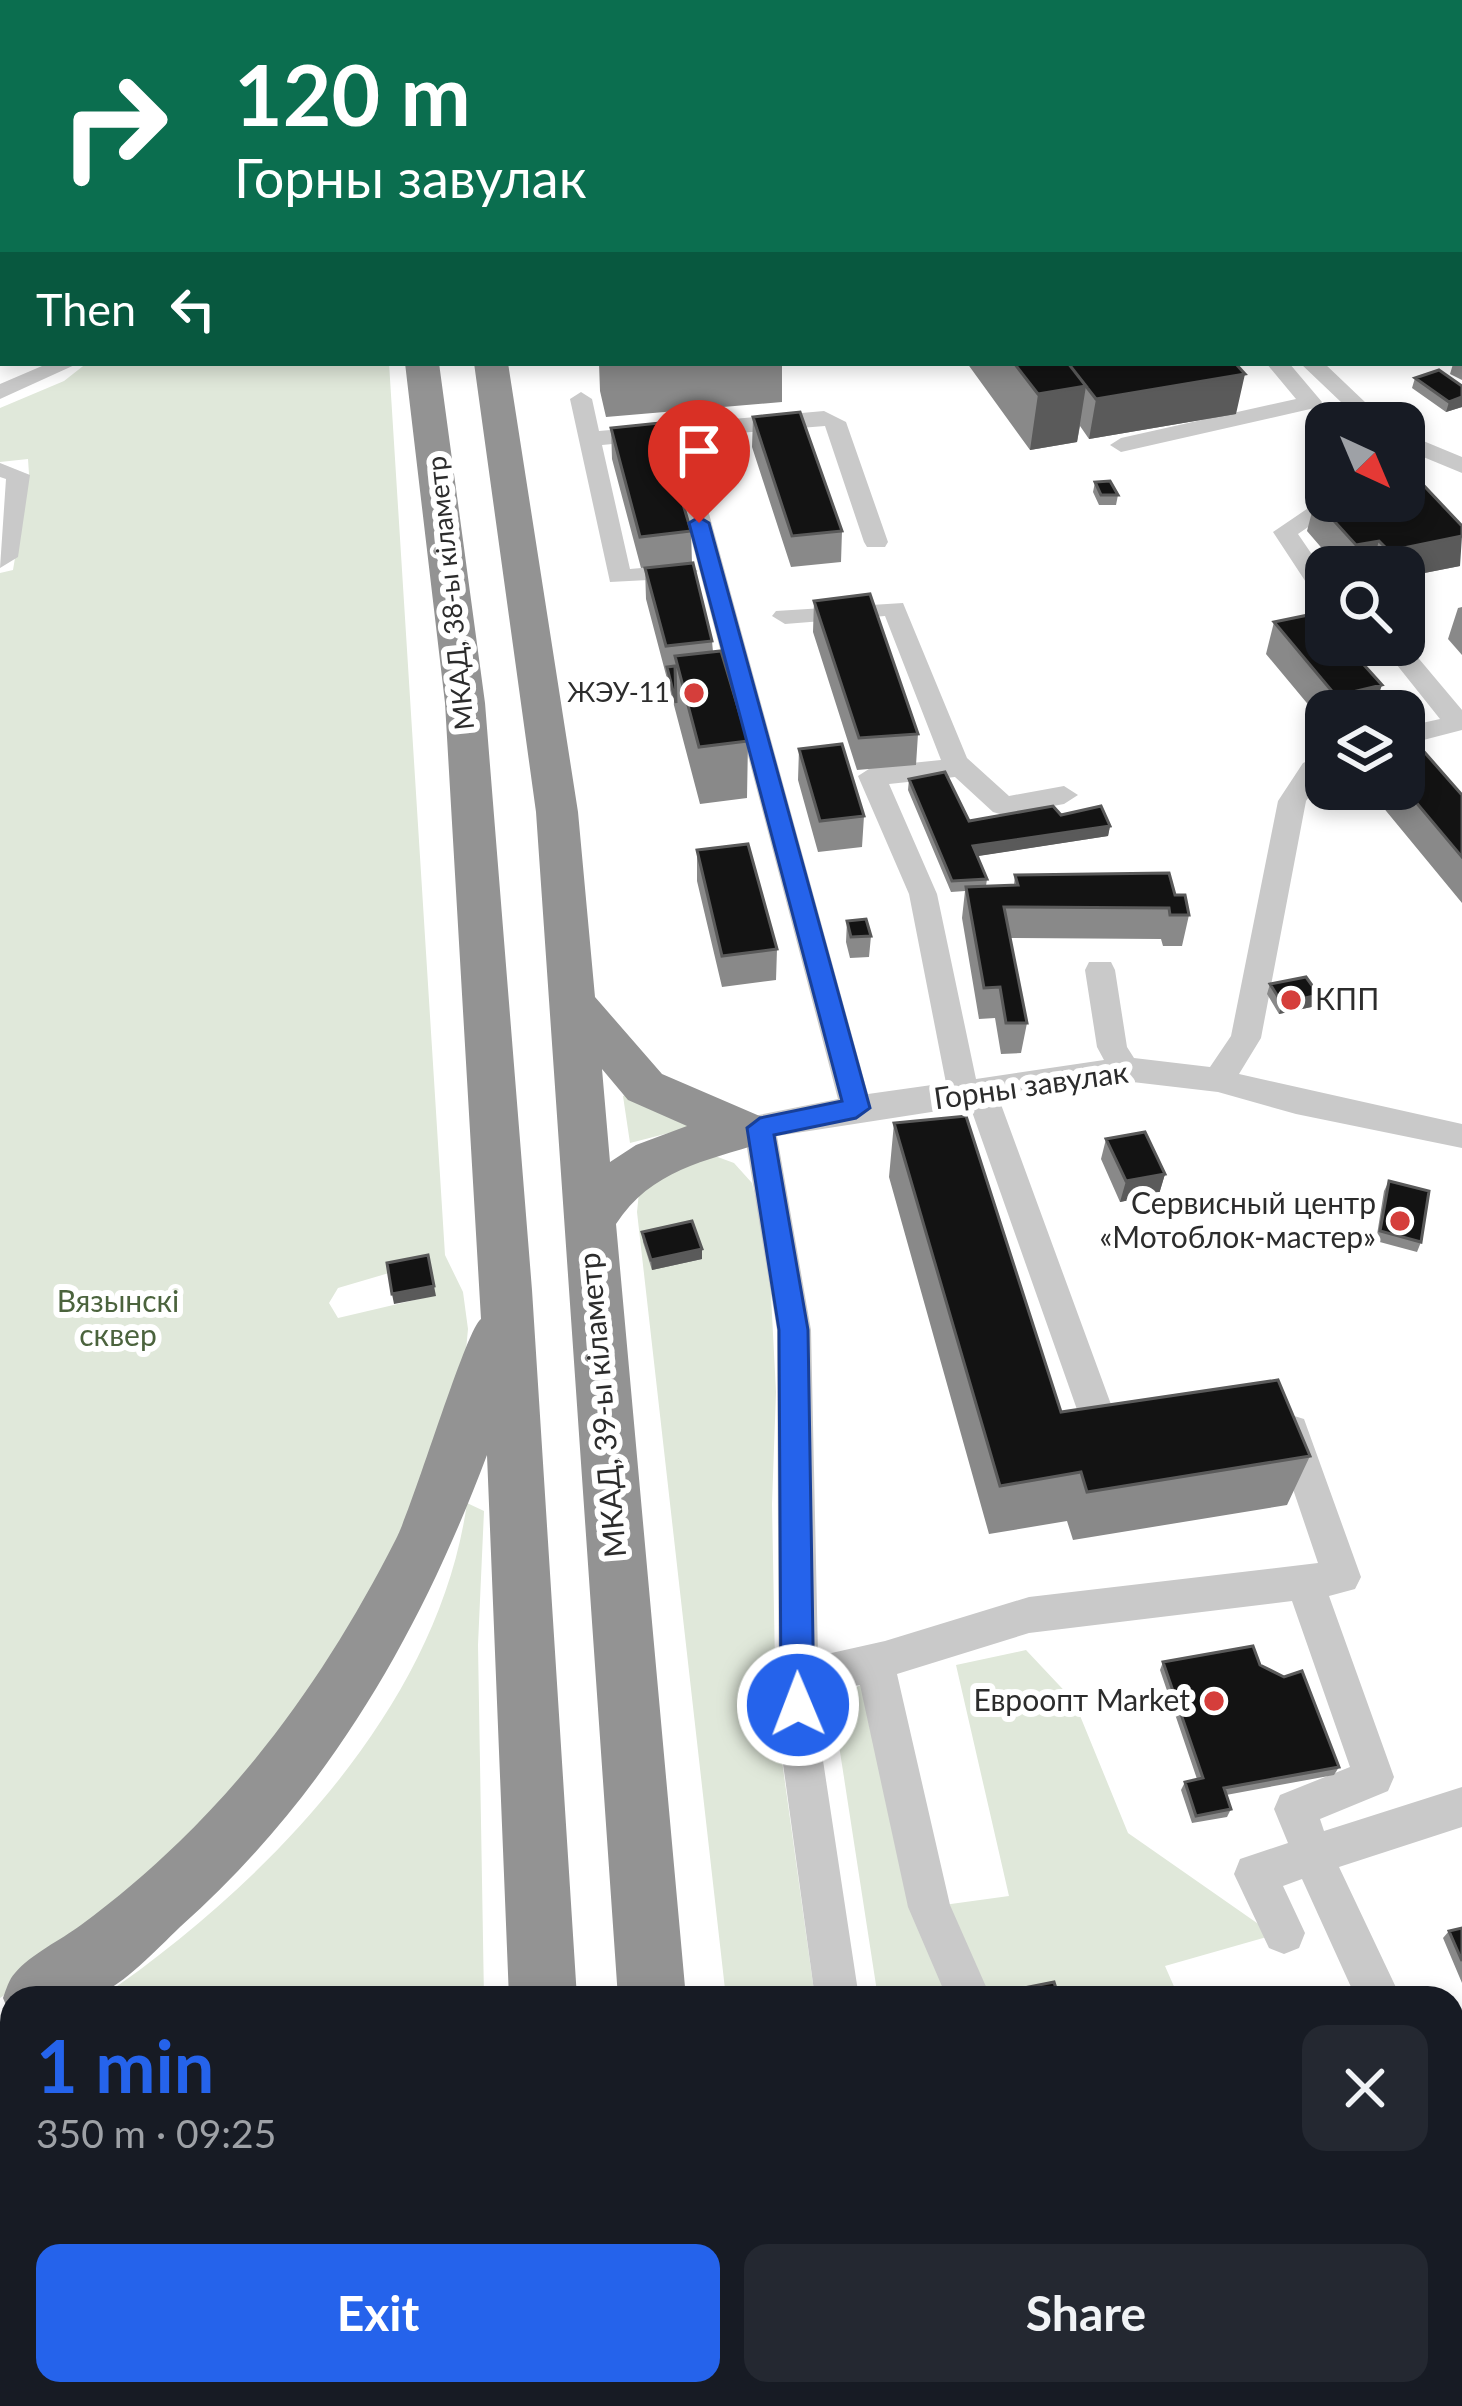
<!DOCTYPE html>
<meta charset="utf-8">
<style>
:root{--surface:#171b24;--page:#242831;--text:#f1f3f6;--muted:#9ea1a6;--accent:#2563eb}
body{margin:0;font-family:Lato,sans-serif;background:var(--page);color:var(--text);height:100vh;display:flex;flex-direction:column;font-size:45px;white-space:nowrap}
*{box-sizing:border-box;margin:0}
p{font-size:39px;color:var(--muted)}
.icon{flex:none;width:66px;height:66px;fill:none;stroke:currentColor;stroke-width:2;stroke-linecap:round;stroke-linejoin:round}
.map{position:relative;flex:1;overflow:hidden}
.side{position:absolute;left:0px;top:1986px;width:1464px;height:420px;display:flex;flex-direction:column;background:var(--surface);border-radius:36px 36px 0 0;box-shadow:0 6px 18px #0003}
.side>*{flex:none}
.banner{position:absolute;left:0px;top:0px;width:1464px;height:366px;box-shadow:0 6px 18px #0003;background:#0b6e4f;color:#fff;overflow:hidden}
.needle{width:78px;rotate:136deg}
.buttons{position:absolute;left:1305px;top:402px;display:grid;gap:24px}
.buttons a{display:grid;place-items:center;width:120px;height:120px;border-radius:24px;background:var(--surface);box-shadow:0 6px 18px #0003;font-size:60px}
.pin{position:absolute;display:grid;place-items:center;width:102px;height:102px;color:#fff;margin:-123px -51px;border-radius:50% 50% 50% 0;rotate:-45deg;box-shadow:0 0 12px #0007}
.pin .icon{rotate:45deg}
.me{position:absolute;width:132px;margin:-66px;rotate:359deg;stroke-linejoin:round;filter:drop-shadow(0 0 9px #0008)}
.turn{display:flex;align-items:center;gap:42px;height:252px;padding:0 36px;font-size:54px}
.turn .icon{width:156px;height:156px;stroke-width:2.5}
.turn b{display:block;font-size:84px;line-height:102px}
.then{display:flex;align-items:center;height:114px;padding:0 36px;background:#0003;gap:24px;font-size:45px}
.round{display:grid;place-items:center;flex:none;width:126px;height:126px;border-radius:24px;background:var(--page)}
.summary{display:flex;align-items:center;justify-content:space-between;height:204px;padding:0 36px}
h1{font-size:72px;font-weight:700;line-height:90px;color:var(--accent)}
.action{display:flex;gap:24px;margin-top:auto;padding:24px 36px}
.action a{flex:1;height:138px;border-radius:24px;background:var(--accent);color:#fff;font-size:48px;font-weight:700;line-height:138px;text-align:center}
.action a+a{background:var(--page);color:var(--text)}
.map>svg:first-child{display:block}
.green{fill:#e0e8da;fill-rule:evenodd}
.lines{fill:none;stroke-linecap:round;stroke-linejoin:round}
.minor{fill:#c9c9c9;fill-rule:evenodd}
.major{fill:#a4a4a4;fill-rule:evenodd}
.highway{fill:#939393;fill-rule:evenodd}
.wall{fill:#898989}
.shaded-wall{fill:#5a5a5a}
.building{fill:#131313;stroke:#5a5a5a;stroke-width:3}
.route{fill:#2563eb;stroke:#184099;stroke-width:3}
.poi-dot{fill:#d53e3b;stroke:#fff;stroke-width:4.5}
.labels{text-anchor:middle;stroke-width:12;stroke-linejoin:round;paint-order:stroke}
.far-street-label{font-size:27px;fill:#2c2c2c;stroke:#fff}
.far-poi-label{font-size:27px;fill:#2c2c2c;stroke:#fff;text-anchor:end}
.poi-label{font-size:30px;fill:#2c2c2c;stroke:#fff;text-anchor:end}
.street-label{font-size:30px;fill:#2c2c2c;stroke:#fff}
.park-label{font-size:30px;fill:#4b633d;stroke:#fff}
</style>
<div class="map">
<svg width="1462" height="2406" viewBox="0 0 1462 2406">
<rect width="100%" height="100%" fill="#fff"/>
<!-- green -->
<path class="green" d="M87,363h302l56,892 18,37 5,37 -4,42 -44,140 -119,215 -211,212 -90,60v-1425l13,-3 16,-96 -1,-15 -28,3v-54l64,-27zM389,1273l47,22 -98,23 -9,-15 9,-15z
M631,1092l69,33 -70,18 -7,-47z
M715,1156l19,7 18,20 17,73 7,136 -4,112 4,214 39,280h-89l-89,-786 2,-20 7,-13z
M467,1503l17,8 -6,134 6,353h-384c164,-112 338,-289 367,-495z
M1026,1650l48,51 54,132 146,102 -109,31 14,32h-301l-46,-298 40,-21 57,228 80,-11 -53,-231z
M12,2103v248l-12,4v-250z
M237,2394h227l4,12h-229z"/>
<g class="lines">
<!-- minor -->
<path class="minor" d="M839,0h18l2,3h-18z
M1309,0h19l3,3h-19z
M1461,104h1v12h-1z
M0,267h3v12h-3z
M1461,324h1v12h-1z
M49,363h30l-79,36v-15z
M1266,363h23l33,39 -3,5 -198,45 -11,-7 11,-7 175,-39z
M1300,363h24l63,60h-24z
M581,392l11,7 7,32 225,-20 22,11 42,120 -3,5h-18l-3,-5 -39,-116 -137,11 180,657 78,-11 -37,-189 -51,-118 14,-9 69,-7 -56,-144 -100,8 -13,-8 4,-5 127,-8 64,155 42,38 55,-10 14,9 -14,9 -61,11 -10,-3 -38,-35 -66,7 48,110 39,185 128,-19 -7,-13 -12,-77 4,-8h22l4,8 12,77 7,11 76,9 21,-31 47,-235 25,-38 23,-10v20l-20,28 -45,237 -22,36 223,50v24l-166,-34 -78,-22 -94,-11 -125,18 117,319 13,4 5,11 -5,11 -25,7 -13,-5 -5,-11 -116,-329 -193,30 34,194 7,326 67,-15 144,-44 289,-34 -45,-133 5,-11 13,-4 13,4 57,158 -6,12 -26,7 65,181 -6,14 -68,28 4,12 138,-44v40l-123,40 62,131h-45l-54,-119 -19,7 22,47 -6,15 -15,6 -15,-6 -35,-74 6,-15 48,-16 -14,-34 6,-14 70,-28 -58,-166 -263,32 -132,41 53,231 41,93h-44l-39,-91 -48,-222 -42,7 1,42 40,264h-44l-36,-264 -2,-404 -31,-188 -13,-3 -5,-9 5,-9 11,-3 94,-19 -173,-660 -63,6 28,124 56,-5 12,7 -12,7 -76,4 -40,-183z
M1404,433l58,24v16l-58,-24z
M0,463l30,12 -12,82 -18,11 6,-89 -6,-2z
M1326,496v5h20l-48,33 28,41v26l-9,-2 -44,-67z
M1404,641l58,69v20l-58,15v-18l36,-8 -59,-74h23z
M1452,2120l10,4v62l-10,-4z
M870,2394h48l1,12h-48z"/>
<!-- major -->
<path class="major" d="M0,224h3v16h-3z"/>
<!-- highway -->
<path class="highway" d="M348,0h26l1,3h-26z
M393,0h26l1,3h-26z
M405,363h34l46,340 47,587 45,708h-68l-22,-543c-68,181 -161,342 -307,472 -24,23 -55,57 -86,70 -20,8 -59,1 -82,1v21l-9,-21c3,-8 6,-19 12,-25 16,-19 46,-33 66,-48 34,-25 68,-54 98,-83 91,-88 160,-191 217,-303 18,-35 70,-210 85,-220l-36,-616z
M474,363h34l70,449 17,185 67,77 100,43 7,13 -7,13c-57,18 -111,27 -146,81l70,774h-68l-82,-1186zM602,1069l26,31 59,26 -51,19 -26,17z
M12,2027v68l-12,3v-68z
M457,2394h145l1,12h-143z
M649,2394h76l1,12h-76z"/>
</g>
<!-- wall -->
<path class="wall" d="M0,0h109l1,3h-107z
M1177,0h117l4,3h-117z
M1402,0h58l-1,3h-53z
M1462,358v22l-12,-6 3,-10z
M599,363h183v39l-176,15 -6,-26z
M967,363h268l1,51 -147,25 -9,-13 -3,16 -47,8z
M1415,378l47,8v21l-16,5 -34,-24z
M753,417l89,114 -1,31 -50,5 -39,-120z
M611,428l80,103 1,32 -51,5 -29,-109z
M1095,482l23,13 -2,10h-17l-6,-13z
M1315,500l145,66 -56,11v-10h-66l-31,-36z
M645,568l67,73 1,11 35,89 -1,57 -47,6 -54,-205z
M814,601l104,133 -2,31 -59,5 -44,-138z
M1462,607v48l-14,-16 10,-31z
M1274,622l99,89h-47v15l-60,-72z
M799,749l65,67 -2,31 -44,5 -20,-72z
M909,779l60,42 92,-6 49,11 -2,10 -131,20 10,23 -1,7 28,-1 1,-10 160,20 14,20 -7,31h-19l-2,-7 -151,-1 17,85 -6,30 -20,1 -6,-36 -16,1 -17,-101 3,-27 -14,1 -43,-102z
M1368,789h36l58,6v108z
M697,850l80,99 -1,31 -54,7 -25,-106z
M847,921l24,15 -2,21 -19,1 -4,-16z
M1270,984l49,11 -3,11 -37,8 -12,-20z
M894,1123l167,289 249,44 -23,49 -214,35 -6,-19 -78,13 -100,-357z
M1106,1139l59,35 -6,20 -39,8 -19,-43z
M1389,1181l32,61 -4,10 -41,-11 8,-50z
M642,1232l60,17v10l-50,11 -9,-28z
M1163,1662l97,3 79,102 -5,8 -108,20 5,14 -4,8 -35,6 -11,-33 4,-8 12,-3 -37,-109z
M1462,1928v55l-19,-45 6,-7z"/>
<!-- shaded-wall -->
<path class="shaded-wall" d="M0,0h33v3h-30v36h-3z
M49,0h60l1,3h-60z
M954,0h107l-21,3h-87z
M1070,0h56l-18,3h-56z
M0,99h3v44l-3,1z
M1245,374l-9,40 -147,25 7,-40z
M1086,386l-9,56 -47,8 8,-56z
M1462,397v10l-16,5 3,-10z
M1462,536l-2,30 -56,11v-10h-20l5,-16z
M1379,541l-8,26h-22l7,-22z
M1382,685l-9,26h-41l4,-15z
M1110,826l-2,10 -136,21 1,-11z
M1319,995l-3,11 -37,8 3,-11z
M1165,1174l-6,20 -39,8 6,-21z
M702,1249v10l-50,11 -1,-10z
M434,1286l2,10 -42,8 -2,-10z
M23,2394h14v12h-14z"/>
<!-- building -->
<path class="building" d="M0,0h17l4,3h-18v6l-3,1z
M571,0h28l2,3h-28z
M999,0h71l-18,3h-76z
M1104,0h13l4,3h-34z
M1134,0h40l4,3h-40z
M1190,0h46l4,3h-46z
M1248,0h46l4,3h-46z
M0,63h3v36h-3z
M0,158h3v17h-3z
M1014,363h54l18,23 -48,8z
M1068,363h167l10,11 -149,25z
M1439,370l23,16v11l-13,5 -34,-24z
M800,412l42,119 -50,5 -39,-119z
M659,423l32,108 -51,6 -29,-109z
M1411,472l51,54v10l-73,15 -10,-10 -23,4 -41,-45 11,-2v3h78v-28z
M1110,481l8,14h-17l-6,-13z
M693,563l19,78 -46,5 -21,-78z
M870,594l48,140 -59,4 -45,-137z
M1318,613l8,9v23h20l36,40 -46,11 -62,-74z
M721,651l27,90 -49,6 -24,-91z
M675,666l1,37 -9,-36z
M1412,738l50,57v62l-58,-69v-48z
M842,744l22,72 -44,5 -21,-72z
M945,772l24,49 84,-15 8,9 40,-9 9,20 -137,20 14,33 -35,2 -43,-102z
M748,844l29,105 -55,7 -25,-106z
M1169,873l6,22h10l4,20h-19l-1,-7 -165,-1 23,116h-21l-6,-36 -16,1 -18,-101 52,-2 -3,-10z
M866,919l5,17 -20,1 -4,-16z
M1306,977l13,18 -37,8 -12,-19z
M966,1116l95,296 217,-32 32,76 -223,36 -6,-20 -81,14 -106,-363z
M1145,1132l20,42 -39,7 -20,-42z
M1389,1181l40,10 -8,51 -41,-11z
M692,1221l10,28 -51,11 -9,-28z
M428,1255l6,31 -42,8 -5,-31z
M1253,1646l7,19 24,12 18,-6 37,96 -115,21 7,21 -35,7 -11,-34 18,-4 -40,-116z
M1462,1928v33l-13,-30z
M1054,1982l5,16h-65l-1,-4z
M12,2390v4h11v12h-23v-13z"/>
<!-- route -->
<path class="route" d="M699,517l10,6 161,585 -14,10 -82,17 34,195 6,375 -5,11 -11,4 -12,-4 -5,-11 -2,-375 -32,-202 13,-10 82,-17 -153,-578z"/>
<!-- markers -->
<g class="poi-dot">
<circle cx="694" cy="693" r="12"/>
<circle cx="1291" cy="1000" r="12"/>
<circle cx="1400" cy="1221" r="12"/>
<circle cx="1214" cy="1701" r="12"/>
</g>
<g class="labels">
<!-- far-street labels -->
<g class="far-street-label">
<text transform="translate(451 593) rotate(-96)" y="9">МКАД, 38-ы кіламетр</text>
</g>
<!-- far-poi labels -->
<g class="far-poi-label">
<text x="670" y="702">ЖЭУ-11</text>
</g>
<!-- poi labels -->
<g class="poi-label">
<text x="1315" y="1010" text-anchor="start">КПП</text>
<text x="1376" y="1214">Сервисный центр<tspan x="1376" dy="34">«Мотоблок-мастер»</tspan></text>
<text x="1190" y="1711">Евроопт Market</text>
</g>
<!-- street labels -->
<g class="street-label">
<text transform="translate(1031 1086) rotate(-8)" y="10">Горны завулак</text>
<text transform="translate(603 1405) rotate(-95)" y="10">МКАД, 39-ы кіламетр</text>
</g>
<!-- park labels -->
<g class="park-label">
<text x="118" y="1312">Вязынскі<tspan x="118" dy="34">сквер</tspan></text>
</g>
</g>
</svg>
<div class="buttons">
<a><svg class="needle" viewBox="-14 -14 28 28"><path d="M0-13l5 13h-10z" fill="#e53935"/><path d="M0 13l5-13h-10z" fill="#9ea1a6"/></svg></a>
<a><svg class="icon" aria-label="search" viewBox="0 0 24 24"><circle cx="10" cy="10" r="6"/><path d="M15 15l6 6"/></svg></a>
<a><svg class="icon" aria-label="layers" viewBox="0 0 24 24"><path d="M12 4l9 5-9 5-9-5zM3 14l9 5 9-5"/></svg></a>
</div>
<div class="pin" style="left:699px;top:523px;background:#d93025"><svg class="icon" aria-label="arrive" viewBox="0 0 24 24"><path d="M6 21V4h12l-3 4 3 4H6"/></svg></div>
<svg class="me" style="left:798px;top:1705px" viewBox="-20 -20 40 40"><circle r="17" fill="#2563eb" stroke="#fff" stroke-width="3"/><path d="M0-11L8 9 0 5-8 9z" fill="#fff"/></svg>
<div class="banner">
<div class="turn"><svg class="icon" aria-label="right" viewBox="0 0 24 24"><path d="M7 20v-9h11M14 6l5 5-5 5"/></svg><div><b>120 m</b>Горны завулак</div></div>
<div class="then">Then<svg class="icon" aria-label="left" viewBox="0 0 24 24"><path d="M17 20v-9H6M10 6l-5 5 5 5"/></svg></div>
</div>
<section class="side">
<div class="summary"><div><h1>1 min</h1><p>350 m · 09:25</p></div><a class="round"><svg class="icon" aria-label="close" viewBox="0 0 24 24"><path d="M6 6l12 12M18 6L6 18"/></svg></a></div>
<div class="action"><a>Exit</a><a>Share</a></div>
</section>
</div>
